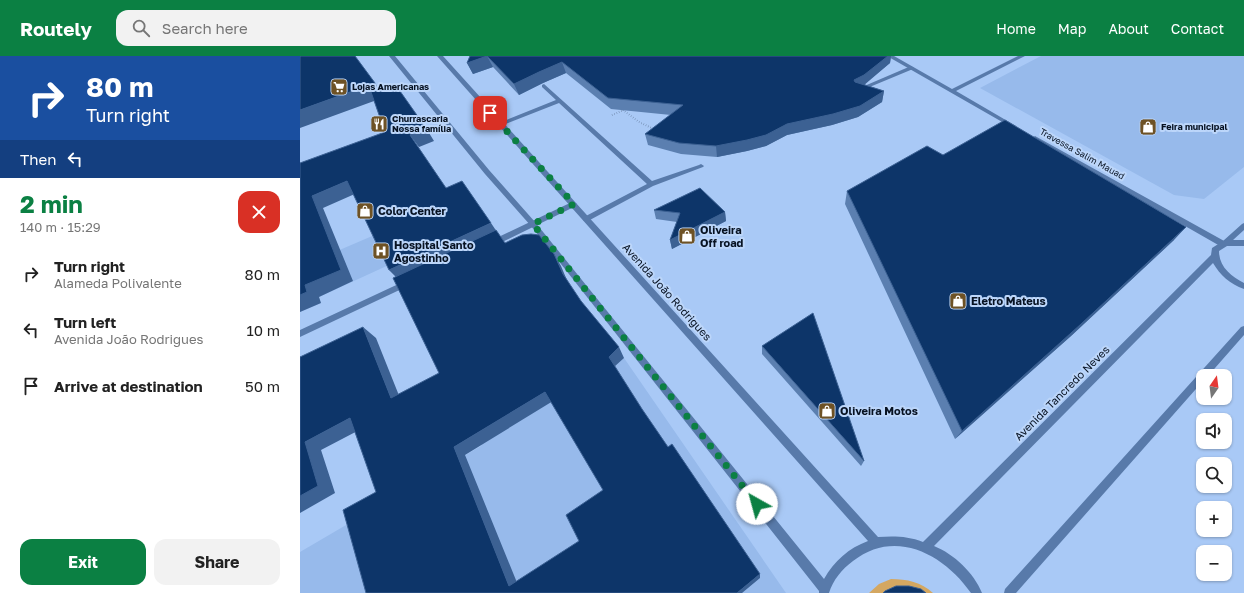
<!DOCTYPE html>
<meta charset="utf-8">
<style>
:root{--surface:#fff;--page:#f2f2f2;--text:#222;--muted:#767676;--accent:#0b8043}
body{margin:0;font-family:"Golos Text",sans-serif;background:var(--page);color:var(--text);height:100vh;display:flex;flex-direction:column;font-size:15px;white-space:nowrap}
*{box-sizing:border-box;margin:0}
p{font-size:13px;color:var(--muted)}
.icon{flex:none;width:22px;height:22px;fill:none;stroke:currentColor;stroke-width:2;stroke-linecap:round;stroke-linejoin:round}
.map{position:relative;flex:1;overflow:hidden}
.sheet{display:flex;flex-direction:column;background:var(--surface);width:300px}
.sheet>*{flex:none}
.guide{background:#1a4fa0;color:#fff;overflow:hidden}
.needle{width:26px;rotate:14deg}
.fabs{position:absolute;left:896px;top:313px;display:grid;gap:8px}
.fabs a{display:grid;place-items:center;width:36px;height:36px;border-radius:8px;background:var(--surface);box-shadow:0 1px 3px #0004;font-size:20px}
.pin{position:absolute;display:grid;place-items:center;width:34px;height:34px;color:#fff;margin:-17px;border-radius:8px;box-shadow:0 2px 6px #0006}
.me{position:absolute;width:44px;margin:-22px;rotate:322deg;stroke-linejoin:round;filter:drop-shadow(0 0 3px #0008)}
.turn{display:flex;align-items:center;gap:14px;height:84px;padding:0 20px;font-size:18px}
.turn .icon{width:52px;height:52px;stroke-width:2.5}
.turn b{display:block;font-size:28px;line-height:34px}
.then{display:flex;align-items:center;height:38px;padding:0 20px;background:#0003;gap:8px;font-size:15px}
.round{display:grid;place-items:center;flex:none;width:42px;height:42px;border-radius:12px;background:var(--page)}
.overview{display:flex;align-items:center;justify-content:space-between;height:68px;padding:0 20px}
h1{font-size:24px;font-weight:700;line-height:30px;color:var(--accent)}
.cta{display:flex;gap:8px;margin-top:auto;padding:8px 20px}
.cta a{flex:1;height:46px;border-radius:12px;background:var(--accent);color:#fff;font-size:16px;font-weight:700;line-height:46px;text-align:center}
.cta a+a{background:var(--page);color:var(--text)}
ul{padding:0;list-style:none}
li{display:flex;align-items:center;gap:12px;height:56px;padding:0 20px}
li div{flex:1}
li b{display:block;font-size:15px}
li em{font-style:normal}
header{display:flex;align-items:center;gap:24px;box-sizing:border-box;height:56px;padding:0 20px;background:var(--accent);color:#fff}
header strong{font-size:19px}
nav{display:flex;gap:22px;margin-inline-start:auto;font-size:14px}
.search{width:280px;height:36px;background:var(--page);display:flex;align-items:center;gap:10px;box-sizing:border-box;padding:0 14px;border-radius:12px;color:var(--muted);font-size:15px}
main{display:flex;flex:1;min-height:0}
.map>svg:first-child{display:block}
.built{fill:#97baeb}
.green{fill:#d4a761}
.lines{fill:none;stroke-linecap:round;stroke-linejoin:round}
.path{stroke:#6a82a4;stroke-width:2;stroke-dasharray:0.5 2;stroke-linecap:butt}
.service{fill:#587aaa;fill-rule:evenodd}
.minor{fill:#587aaa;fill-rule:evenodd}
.tertiary{fill:#587aaa;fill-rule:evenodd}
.wall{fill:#5b7fb0}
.shaded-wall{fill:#3c6193}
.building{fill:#0d3569;stroke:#3c6193;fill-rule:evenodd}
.route{stroke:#0b8043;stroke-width:7;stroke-dasharray:0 12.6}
.labels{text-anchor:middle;stroke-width:4;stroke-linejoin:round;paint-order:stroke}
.far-poi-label{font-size:9px;font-weight:bold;fill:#071222;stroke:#bcd6fa;text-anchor:start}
.far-street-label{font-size:9px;fill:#071222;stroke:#bcd6fa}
.poi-label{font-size:11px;font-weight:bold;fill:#071222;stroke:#bcd6fa;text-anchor:start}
.street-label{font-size:11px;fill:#071222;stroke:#bcd6fa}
</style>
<header>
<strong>Routely</strong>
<div class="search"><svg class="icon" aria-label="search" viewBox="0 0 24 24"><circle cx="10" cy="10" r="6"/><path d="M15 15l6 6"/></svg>Search here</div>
<nav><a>Home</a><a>Map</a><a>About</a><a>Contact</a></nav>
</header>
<main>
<section class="sheet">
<div class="guide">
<div class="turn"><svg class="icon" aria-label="right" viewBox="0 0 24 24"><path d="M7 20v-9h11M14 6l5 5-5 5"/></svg><div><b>80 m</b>Turn right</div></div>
<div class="then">Then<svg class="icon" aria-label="left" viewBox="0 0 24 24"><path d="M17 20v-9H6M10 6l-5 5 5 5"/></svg></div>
</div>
<div class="overview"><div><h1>2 min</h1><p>140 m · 15:29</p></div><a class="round" style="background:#d93025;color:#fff"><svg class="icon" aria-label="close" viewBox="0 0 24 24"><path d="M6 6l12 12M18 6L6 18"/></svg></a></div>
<ul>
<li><svg class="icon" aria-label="right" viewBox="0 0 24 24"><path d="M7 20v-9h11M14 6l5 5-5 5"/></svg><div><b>Turn right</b><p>Alameda Polivalente</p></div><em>80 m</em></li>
<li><svg class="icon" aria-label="left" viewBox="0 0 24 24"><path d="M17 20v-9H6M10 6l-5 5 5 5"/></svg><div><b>Turn left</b><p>Avenida João Rodrigues</p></div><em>10 m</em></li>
<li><svg class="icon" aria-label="arrive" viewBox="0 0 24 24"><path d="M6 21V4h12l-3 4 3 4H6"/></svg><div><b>Arrive at destination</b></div><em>50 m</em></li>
</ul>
<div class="cta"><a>Exit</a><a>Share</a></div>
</section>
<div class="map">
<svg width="944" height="537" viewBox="0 0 944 537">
<rect width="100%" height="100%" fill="#a9c9f6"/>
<!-- built -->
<path class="built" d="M741,0h203v111l-40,32 -30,-4 -194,-107z
M170,138l-55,59 -96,44 2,6 -21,9v-45z
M250,193l8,12 11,24 33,46 22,27 162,235h-486v-41l181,-106z"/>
<!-- green -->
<path class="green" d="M591,523c16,0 30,3 42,14h-64l10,-9z"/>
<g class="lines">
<!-- path -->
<path class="path" d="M323,54l16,12 17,8
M312,59l14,-6"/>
<!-- service -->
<path class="service" d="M611,10l3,2 -1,1 -53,22 -5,-1z
M244,28l108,97 47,-16 2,-1 3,2 -1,1 -50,19 -65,35h-4l-1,-2 1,-2 63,-33 -88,-81 -56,22h-4v-2l57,-23 -14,-13v-2z"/>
<!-- minor -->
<path class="minor" d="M587,0h7l58,33 66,-33h7l-69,35 60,35 -1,1h-4z
M735,80l191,106 1,2 -1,2h-6l-187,-107 -1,-1z
M272,146h2l3,2 -1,2 -80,39h-6l-1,-2 1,-2z
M107,224l4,3 -1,2 -110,52v-7z"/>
<!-- tertiary -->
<path class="tertiary" d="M89,0h6l94,114 46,52 289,357c10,-18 25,-31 44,-38l-431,-485h6l435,481c16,-1 30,-1 45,5l288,-287 1,-7 11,-7 19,-17 2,-1v7l-11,10h11v6h-17l-8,5c0,16 12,25 25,32v6c-14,-5 -24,-14 -31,-26l-279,283c20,8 40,27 48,47h-11c-27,-39 -76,-65 -118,-32 -11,8 -20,19 -24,32h-10v-2l-288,-365 -46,-52z
M944,270v9l-36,41h-5v5l-187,212h-12l1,-4 236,-262z"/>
</g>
<!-- wall -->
<path class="wall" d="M170,0h421l-1,7 -26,21 20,7 -2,11 -24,15 -26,8 -45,10 -21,11 -19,5 -30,6 -36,-3 -33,-9 -3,-11 26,-19 -60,-6 -45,-36 -23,10 -24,12 -26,-28 -20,7 -6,-11z
M547,135l327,49 -103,96 -116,103 -110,-235z
M354,154l71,2 1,9 -54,28 -2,-9 7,-18 -21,-3z
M462,290l102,115 -3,5 -99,-112z"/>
<!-- shaded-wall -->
<path class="shaded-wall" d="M187,0l6,11 -20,7 -6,-11z
M588,0h3l-1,7 -27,23 -10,5 1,-11z
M262,6l4,11 -23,10 -24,12 -5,-11 25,-12z
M75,27l10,14 -85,31v-18z
M584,35l-2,11 -24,15 -26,8 -45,10 -21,11 -19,5 -30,6 -1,-11 71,-22z
M126,72l8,13 -15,6 -9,-12z
M47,125l10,12 -34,15 30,73 -34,16 2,6 -21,9v-17l5,-10 7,-89z
M425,156l1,9 -54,28 -2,-9z
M191,167l8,12 -99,46 -11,-11z
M886,171l-12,13 -103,96 -116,103 7,-8z
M254,198l7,12 8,19 -6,-11z
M63,271l13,11 28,70 -13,-10z
M319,291l5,11 -10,9 -5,-10z
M245,336l8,9 -88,54 55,135 -11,-4 -55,-139z
M50,362l15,9 -44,23 14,43 -35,20v-17l5,-54z
M460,518v4l-18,15h-5z"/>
<!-- building -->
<path class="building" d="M0,0h55l20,27 -75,27z
M170,0h418l-24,19 -10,5 1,2 29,9 -24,15 -27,8 -46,10 -21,11 -19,5 -31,6 -37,-3 -34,-9 38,-29 -75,-7 -46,-36 -23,10 -25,12 -27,-28 -20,7z
M95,28l31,44 -16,7 36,53 16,-7 29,42 -102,47 -42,-89 -35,15 29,74 -36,15 2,7 -7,3v-132l85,-31 -14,-40z
M705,64l181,107 -105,97 -119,107 -115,-240 80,-45 16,9z
M400,132l25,24 -55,28 10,-27 -26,-3z
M196,174l9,13 17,-8 9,-1 8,1 15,19 9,20 18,27 38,46 -10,10 33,52 26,38 4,-3 88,130 -23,19h-371l-23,-83 33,-18 -26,-74 -45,24 13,44 -18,10v-139l63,-30 28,71 48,-25 -46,-95zM245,336l58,98 -37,25 13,26 -70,45 -55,-139z
M513,257l51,148 -102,-115z
M596,530h13l12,3 5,4h-43l2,-2z"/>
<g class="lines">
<!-- route -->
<path class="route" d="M190,57l84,91 -41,20 224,280"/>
</g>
<!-- icons -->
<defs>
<g id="supermarket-square" transform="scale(0.9)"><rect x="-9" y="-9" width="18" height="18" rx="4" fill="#6e5225" stroke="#bcd6fa"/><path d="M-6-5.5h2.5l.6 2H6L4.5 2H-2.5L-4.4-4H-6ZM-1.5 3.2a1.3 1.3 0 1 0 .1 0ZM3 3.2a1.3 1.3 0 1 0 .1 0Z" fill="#fff"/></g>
<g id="restaurant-square" transform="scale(0.9)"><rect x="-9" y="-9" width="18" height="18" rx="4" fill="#6e5225" stroke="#bcd6fa"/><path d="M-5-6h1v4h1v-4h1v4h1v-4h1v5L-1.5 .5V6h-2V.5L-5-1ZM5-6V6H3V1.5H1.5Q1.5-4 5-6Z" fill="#fff"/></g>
<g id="shop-square" transform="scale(0.9)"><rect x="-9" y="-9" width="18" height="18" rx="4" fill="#6e5225" stroke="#bcd6fa"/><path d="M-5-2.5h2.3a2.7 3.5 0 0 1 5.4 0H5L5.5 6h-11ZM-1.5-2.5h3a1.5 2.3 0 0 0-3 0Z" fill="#fff"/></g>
<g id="hospital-square" transform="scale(0.9)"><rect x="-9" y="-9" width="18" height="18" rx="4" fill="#6e5225" stroke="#bcd6fa"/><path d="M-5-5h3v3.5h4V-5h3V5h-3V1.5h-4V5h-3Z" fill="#fff"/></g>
</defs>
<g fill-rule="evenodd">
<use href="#supermarket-square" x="39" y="31"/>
<use href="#restaurant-square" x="79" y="68"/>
<use href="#shop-square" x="848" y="71"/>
<use href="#shop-square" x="65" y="155"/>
<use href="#shop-square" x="387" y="180"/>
<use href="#hospital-square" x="81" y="195"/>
<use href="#shop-square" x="658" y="245"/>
<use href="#shop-square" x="527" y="355"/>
</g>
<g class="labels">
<!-- far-poi labels -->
<g class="far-poi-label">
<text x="52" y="34">Lojas Americanas</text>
<text x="92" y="66">Churrascaria<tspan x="92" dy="10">Nossa família</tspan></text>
<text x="861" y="74">Feira municipal</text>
</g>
<!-- far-street labels -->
<g class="far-street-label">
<text transform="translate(782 98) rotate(29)" y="3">Travessa Salim Mauad</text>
</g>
<!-- poi labels -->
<g class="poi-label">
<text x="78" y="159">Color Center</text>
<text x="400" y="178">Oliveira<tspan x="400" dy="13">Off road</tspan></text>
<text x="94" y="193">Hospital Santo<tspan x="94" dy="13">Agostinho</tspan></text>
<text x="671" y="249">Eletro Mateus</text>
<text x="540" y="359">Oliveira Motos</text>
</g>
<!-- street labels -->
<g class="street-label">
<text transform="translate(367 236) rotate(48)" y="4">Avenida João Rodrigues</text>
<text transform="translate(762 337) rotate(-45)" y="4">Avenida Tancredo Neves</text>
</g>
</g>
</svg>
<div class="fabs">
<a><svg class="needle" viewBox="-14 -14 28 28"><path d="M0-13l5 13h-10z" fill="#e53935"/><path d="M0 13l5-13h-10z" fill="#767676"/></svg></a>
<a><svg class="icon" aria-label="sound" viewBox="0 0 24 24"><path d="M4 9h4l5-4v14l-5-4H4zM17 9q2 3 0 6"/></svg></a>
<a><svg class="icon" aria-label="search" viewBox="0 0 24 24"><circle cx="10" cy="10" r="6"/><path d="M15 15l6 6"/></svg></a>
<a>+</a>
<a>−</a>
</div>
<div class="pin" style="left:190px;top:57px;background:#d93025"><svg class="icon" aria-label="arrive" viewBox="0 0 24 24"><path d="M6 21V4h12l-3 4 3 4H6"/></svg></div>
<svg class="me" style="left:457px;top:448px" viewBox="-20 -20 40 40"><circle r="19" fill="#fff"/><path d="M0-13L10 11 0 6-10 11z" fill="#0b8043"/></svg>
</div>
</main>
